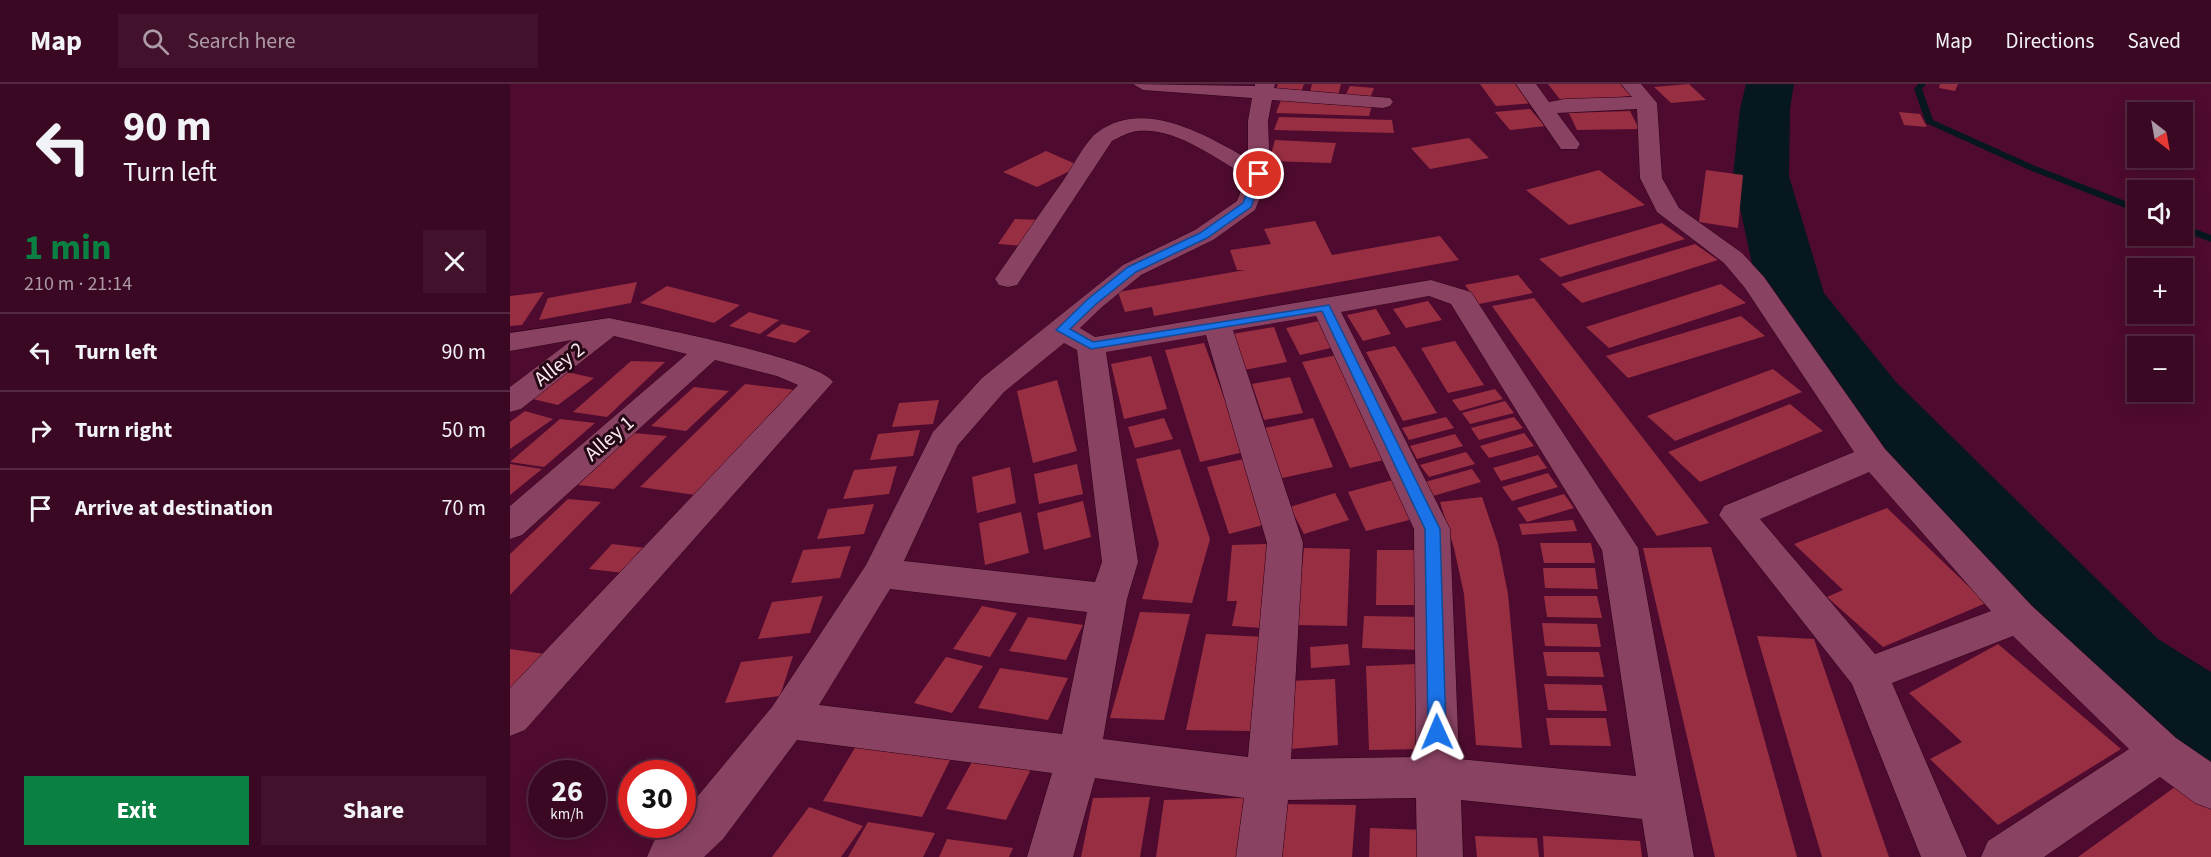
<!DOCTYPE html>
<meta charset="utf-8">
<style>
:root{--surface:#3b0823;--page:#42112b;--text:#f1f3f6;--muted:#ac9aa6;--line:#542941;--accent:#0b8043}
body{margin:0;font-family:"Source Sans 3",sans-serif;background:var(--page);color:var(--text);height:100vh;display:flex;flex-direction:column;font-size:22px;white-space:nowrap}
*{box-sizing:border-box;margin:0}
p{font-size:20px;color:var(--muted)}
.icon{flex:none;width:33px;height:33px;fill:none;stroke:currentColor;stroke-width:2;stroke-linecap:round;stroke-linejoin:round}
.map{position:relative;flex:1;overflow:hidden}
.side{display:flex;flex-direction:column;background:var(--surface);width:510px}
.side>*{flex:none}
.banner{background:#3b0823;color:var(--text);overflow:hidden}
.needle{width:39px;rotate:149deg}
.controls{position:absolute;left:1617px;top:18px;display:grid;gap:12px}
.controls a{display:grid;place-items:center;width:66px;height:66px;border-radius:0px;background:var(--surface);box-shadow:0 3px 15px #0003,0 0 0 2px var(--line);font-size:30px}
.speed{position:absolute;left:18px;top:676px;display:flex;gap:12px;font-size:30px;font-weight:700;text-align:center}
.speed>*{display:grid;place-content:center;width:78px;height:78px;border-radius:50%;background:var(--surface);box-shadow:0 3px 15px #0003,0 0 0 2px var(--line);line-height:1}
.speed small{font-size:15px;font-weight:400}
.speed .limit{border:9px solid #d22;background:#fff;color:#111}
.pin{position:absolute;display:grid;place-items:center;width:51px;height:51px;color:#fff;margin:-26px;border:3px solid #fff;border-radius:50%;box-shadow:0 2px 6px #0007}
.me{position:absolute;width:66px;margin:-33px;rotate:359deg;stroke-linejoin:round;filter:drop-shadow(0 0 4px #0008)}
.turn{display:flex;align-items:center;gap:21px;height:126px;padding:0 24px;font-size:27px}
.turn .icon{width:78px;height:78px;stroke-width:2.5}
.turn b{display:block;font-size:42px;line-height:51px}
.round{display:grid;place-items:center;flex:none;width:63px;height:63px;border-radius:0px;background:var(--page)}
.summary{display:flex;align-items:center;justify-content:space-between;height:102px;padding:0 24px}
h1{font-size:36px;font-weight:700;line-height:45px;color:var(--accent)}
.action{display:flex;gap:12px;margin-top:auto;padding:12px 24px}
.action a{flex:1;height:69px;border-radius:0px;background:var(--accent);color:#fff;font-size:24px;font-weight:700;line-height:69px;text-align:center}
.action a+a{background:var(--page);color:var(--text)}
ul{padding:0;list-style:none}
li{display:flex;align-items:center;gap:18px;height:78px;padding:0 24px;border-top:2px solid var(--line)}
li div{flex:1}
li b{display:block;font-size:22px}
li em{font-style:normal}
header{display:flex;align-items:center;gap:36px;box-sizing:border-box;height:84px;padding:0 30px;background:var(--surface);border-bottom:2px solid var(--line)}
header strong{font-size:28px}
nav{display:flex;gap:33px;margin-inline-start:auto;font-size:21px}
.search{width:420px;height:54px;background:var(--page);display:flex;align-items:center;gap:15px;box-sizing:border-box;padding:0 21px;border-radius:0px;color:var(--muted);font-size:22px}
main{display:flex;flex:1;min-height:0}
.map>svg:first-child{display:block}
.lines{fill:none;stroke-linecap:round;stroke-linejoin:round}
.stream{fill:#07171f;fill-rule:evenodd}
.river{fill:#07171f;fill-rule:evenodd}
.building{fill:#982e42}
.street-casing{stroke:#2d0017;stroke-width:1}
.street{fill:#894262;fill-rule:evenodd}
.route{fill:#1a73e8;stroke:#114b97;stroke-width:1.5}
.labels{text-anchor:middle;stroke-width:6;stroke-linejoin:round;paint-order:stroke}
.street-label{font-size:21px;fill:#fbe9ef;stroke:#250816}
</style>
<header>
<strong>Map</strong>
<div class="search"><svg class="icon" aria-label="search" viewBox="0 0 24 24"><circle cx="10" cy="10" r="6"/><path d="M15 15l6 6"/></svg>Search here</div>
<nav><a>Map</a><a>Directions</a><a>Saved</a></nav>
</header>
<main>
<section class="side">
<div class="banner">
<div class="turn"><svg class="icon" aria-label="left" viewBox="0 0 24 24"><path d="M17 20v-9H6M10 6l-5 5 5 5"/></svg><div><b>90 m</b>Turn left</div></div>
</div>
<div class="summary"><div><h1>1 min</h1><p>210 m · 21:14</p></div><a class="round"><svg class="icon" aria-label="close" viewBox="0 0 24 24"><path d="M6 6l12 12M18 6L6 18"/></svg></a></div>
<ul>
<li><svg class="icon" aria-label="left" viewBox="0 0 24 24"><path d="M17 20v-9H6M10 6l-5 5 5 5"/></svg><div><b>Turn left</b></div><em>90 m</em></li>
<li><svg class="icon" aria-label="right" viewBox="0 0 24 24"><path d="M7 20v-9h11M14 6l5 5-5 5"/></svg><div><b>Turn right</b></div><em>50 m</em></li>
<li><svg class="icon" aria-label="arrive" viewBox="0 0 24 24"><path d="M6 21V4h12l-3 4 3 4H6"/></svg><div><b>Arrive at destination</b></div><em>70 m</em></li>
</ul>
<div class="action"><a>Exit</a><a>Share</a></div>
</section>
<div class="map">
<svg width="1701" height="773" viewBox="0 0 1701 773">
<rect width="100%" height="100%" fill="#4f0b2f"/>
<g class="lines">
<!-- stream -->
<path class="stream" d="M1408,0h8l-4,5 11,31 100,45 105,41v7l-111,-44 -101,-46 -12,-34z
M1672,140l29,11v7l-29,-11z"/>
<!-- river -->
<path class="river" d="M1236,0h48l-4,25 -1,67 35,117 72,89 262,257 53,33v103l-37,-14 -86,-62 -244,-283 -85,-120 -26,-120 7,-67z"/>
</g>
<!-- building -->
<path class="building" d="M768,0h26l-3,8 -26,-1z
M802,0h29l-3,12 -29,-1z
M970,0h40l15,19 -39,3z
M1038,0h72l11,12 -69,6z
M1179,0l17,16 -35,3 -17,-16z
M1430,0h18l-3,7 -16,-3z
M840,2l24,2 -4,10 -25,-2z
M771,16l91,5 -3,11 -93,-3z
M1020,25l15,17 -35,4 -15,-18z
M1120,27l9,18 -62,1 -8,-17z
M1389,28l21,2 7,13 -23,-2z
M769,33l113,3 2,13 -120,-3z
M959,54l20,20 -59,11 -19,-21z
M765,56l61,3 -5,20 -62,-2z
M536,67l34,15 -43,21 -34,-15z
M1089,86l46,35 -76,20 -43,-35z
M1196,86l37,5 -5,53 -39,-6z
M505,135l25,1 -16,26 -26,-2z
M805,137l17,34 108,-19 19,24 -305,56 -2,-9 -27,5 -7,-20 127,-22h-8l-7,-20 41,-6 -7,-15z
M1152,139l23,16 -125,38 -21,-18z
M1185,160l23,16 -136,43 -21,-19z
M1008,191l15,18 -54,11 -14,-19z
M127,198l-6,21 -92,17 9,-22z
M1211,200l25,19 -137,45 -23,-21z
M157,202l73,19 -26,18 -74,-20z
M34,208l-22,33 -12,1v-30z
M1024,214l175,225 -52,13 -165,-230z
M918,217l14,19 -36,8 -13,-19z
M866,225l15,25 -28,7 -16,-26z
M239,228l30,8 -19,14 -31,-8z
M1231,232l24,20 -137,42 -22,-22z
M809,237l16,26 -35,8 -14,-27z
M272,240l29,7 -16,12 -29,-7z
M764,243l13,35 -43,8 -12,-36z
M945,257l29,44 -36,8 -27,-45z
M694,259l40,109 -44,10 -35,-112z
M885,262l16,25 26,42 -34,8 -37,-69z
M827,271l51,104 -38,9 -48,-106z
M641,272l16,53 -43,10 -13,-55z
M121,277l34,1 -58,55 -34,-5z
M1263,285l29,23 -127,49 -28,-25z
M48,286l36,8 -36,27 -38,-9z
M780,293l13,36 -39,7 -12,-36z
M547,296l20,71 -44,12 -16,-72z
M235,300l50,6 -100,105 -55,-8z
M184,303l35,4 -43,40 -35,-5z
M985,305l8,10 -43,12 -8,-11z
M429,316l-6,24 -41,3 7,-24z
M995,317l9,12 -44,11 -8,-11z
M1280,320l33,27 -123,51 -32,-30z
M15,327l28,8 -43,30v-27z
M936,333l8,11 -45,12 -7,-12z
M1004,333l9,11 -44,12 -8,-12z
M654,334l9,21 -38,9 -7,-21z
M803,334l20,49 -51,11 -17,-50z
M50,335l35,4 -51,44 -34,-5z
M410,346l-7,26 -43,4 8,-26z
M123,349l34,3 -53,53 -36,-4z
M1014,349l10,13 -45,12 -9,-12z
M945,350l8,12 -46,13 -7,-13z
M670,365l30,90 -18,64 -50,-4 17,-55 -23,-85z
M956,368l9,12 -46,13 -9,-12z
M1028,371l9,13 -46,13 -8,-13z
M734,375l23,65 -38,10 -22,-67z
M0,380l32,5 -32,26z
M567,380l6,30 -44,10 -5,-30z
M387,382l-8,28 -46,5 11,-29z
M500,383l6,36 -39,10 -5,-36z
M962,385l9,13 -48,14 -8,-14z
M1038,389l10,14 -46,14 -10,-14z
M886,395l21,39 -51,13 -18,-39z
M825,409l14,27 -45,14 -14,-27z
M1054,410l10,14 -47,14 -10,-14z
M972,413l16,47 10,50 14,154 -46,-3 -12,-151 -10,-46 -14,-46z
M58,415l33,3 -91,93v-41z
M573,417l8,36 -47,13 -7,-37z
M364,420l-10,30 -47,5 11,-30z
M1377,424l99,95 -103,44 -56,-50 16,-7 -49,-46z
M511,428l8,41 -44,12 -6,-42z
M1063,436l4,11 -55,4 -3,-11z
M1030,459h51l4,20h-51z
M102,460l34,4 -22,25 -35,-4z
M757,460l-5,84 -30,-2 5,-25h-10l5,-56z
M341,462l-11,32 -49,5 12,-33z
M1201,463l86,310h-82l-72,-309z
M794,464l46,1 -3,77 -51,-1z
M867,466h40l2,55h-43z
M1033,484h52l3,21 -53,-1z
M313,512l-13,37 -52,6 14,-37z
M1034,512h53l5,22 -55,-1z
M472,522l35,7 -27,44 -37,-8z
M630,528l50,2 -26,106 -54,-2z
M854,532l59,1 -1,33 -60,-2z
M518,533l55,8 -17,35 -57,-9z
M1032,539l55,1 4,23 -56,-1z
M696,550l59,3 -14,94 -65,-1z
M1247,552l57,3 75,218h-67z
M838,560l2,21 -39,3 -1,-21z
M1488,560l123,105 -123,76 -68,-66 32,-17 -53,-49z
M0,565l35,5 -35,38z
M1033,568h56l5,25 -57,-1z
M283,572l-13,40 -55,7 16,-41z
M436,573l37,9 -31,47 -38,-10z
M908,580l6,85 -55,1 -3,-84z
M490,584l68,10 -20,42 -70,-12z
M825,595l3,66 -48,4v-68z
M1034,600l58,1 5,26 -59,-1z
M1036,634h60l5,28 -61,-1z
M349,657l94,13 -31,63 -99,-16z
M468,667l56,12 -28,57 -60,-11z
M1676,695l25,19v59h-133z
M640,713l-10,60h-59l12,-59z
M734,714l-4,59h-84l8,-57z
M763,720l83,1 -4,52h-83z
M299,723l54,19 -22,31h-69z
M358,738l67,11 -12,24h-75z
M860,744l54,2v27h-55z
M965,752l62,2 2,19h-62z
M1033,752l97,5 2,16h-98z
M437,755l66,9 -4,9h-70z"/>
<g class="lines">
<!-- street casing -->
<g class="street-casing">
<path id="street" d="M623,0l122,2v-2h20l-1,4 116,10 3,4 -3,4 -7,2 -111,-8 -4,21 2,53 -15,36 -42,30 -72,35 -39,32 -22,21 15,9 336,-57 40,12 167,256 56,309h-46l-6,-38 -181,-19 2,57h-46l-1,-59 -128,2 -6,57h-46l8,-59 -149,-20 -22,79h-46l25,-84 -255,-33 -74,99 -19,18h-57l7,-16 17,-16h11v-10l90,-108 94,-142 67,-133 49,-54 141,-113 72,-35 42,-29 10,-25c-31,-17 -71,-49 -109,-45 -10,1 -18,6 -26,10l-95,144 -9,2 -9,-2 -4,-6c23,-33 45,-66 68,-98 9,-13 23,-41 35,-49 46,-34 108,3 150,27v-38l4,-23 -109,-8zM919,212l22,8 151,246 34,226 -177,-17 -9,-230 -109,-217zM806,232l98,213 2,228 -125,2 12,-216 -70,-213zM696,251l61,208 -19,214 -145,-18 24,-140 11,-37 -32,-210zM554,259l13,7 25,212 -7,20 -191,-21 54,-116 46,-53zM380,505l197,23 -25,122 -243,-29z
M1006,0h20l13,18 16,-3 67,-2 -11,-13h20l16,19 5,75 17,30 63,45 22,24 121,172 147,157 144,132 35,24v47l-16,-6 -35,-26 -116,80h-63l7,-16 141,-92 -116,-113 -121,47 75,174h-46l-69,-173 -133,-169 5,-9 130,-54 -109,-164 -21,-25 -67,-51 -17,-34 -3,-69 -80,4 23,31 -3,5h-16zM1359,388l122,139 -116,43 -115,-135z
M99,234c37,8 209,40 224,64l-308,348 -15,6v-48l288,-303 -21,-9 -62,-16 -193,175 -12,4v-33l177,-152 -73,-18 -93,73 -11,3v-25l62,-47 -62,11v-18z"/>
</g>
<!-- street -->
<use href="#street" class="street"/>
</g>
<!-- route -->
<path class="route" d="M749,87l4,3 -12,33 -44,31 -71,34 -40,32 -26,25 23,13 236,-37 111,224 6,203 -3,5 -6,3 -6,-3 -3,-5 -3,-203 -103,-218 -231,38 -35,-19 32,-31 40,-32 72,-34 43,-30 11,-29z"/>
<g class="labels">
<!-- street labels -->
<g class="street-label">
<text transform="translate(49 280) rotate(-38)" y="7">Alley 2</text>
<text transform="translate(99 354) rotate(-41)" y="7">Alley 1</text>
</g>
</g>
</svg>
<div class="controls">
<a><svg class="needle" viewBox="-14 -14 28 28"><path d="M0-13l5 13h-10z" fill="#e53935"/><path d="M0 13l5-13h-10z" fill="#ac9aa6"/></svg></a>
<a><svg class="icon" aria-label="sound" viewBox="0 0 24 24"><path d="M4 9h4l5-4v14l-5-4H4zM17 9q2 3 0 6"/></svg></a>
<a>+</a>
<a>−</a>
</div>
<div class="speed"><div>26<small>km/h</small></div><div class="limit">30</div></div>
<div class="pin" style="left:749px;top:90px;background:#d93025"><svg class="icon" aria-label="arrive" viewBox="0 0 24 24"><path d="M6 21V4h12l-3 4 3 4H6"/></svg></div>
<svg class="me" style="left:927px;top:648px" viewBox="-20 -20 40 40"><path d="M0-17L14 15 0 8-14 15z" fill="#1a73e8" stroke="#fff" stroke-width="4"/></svg>
</div>
</main>
